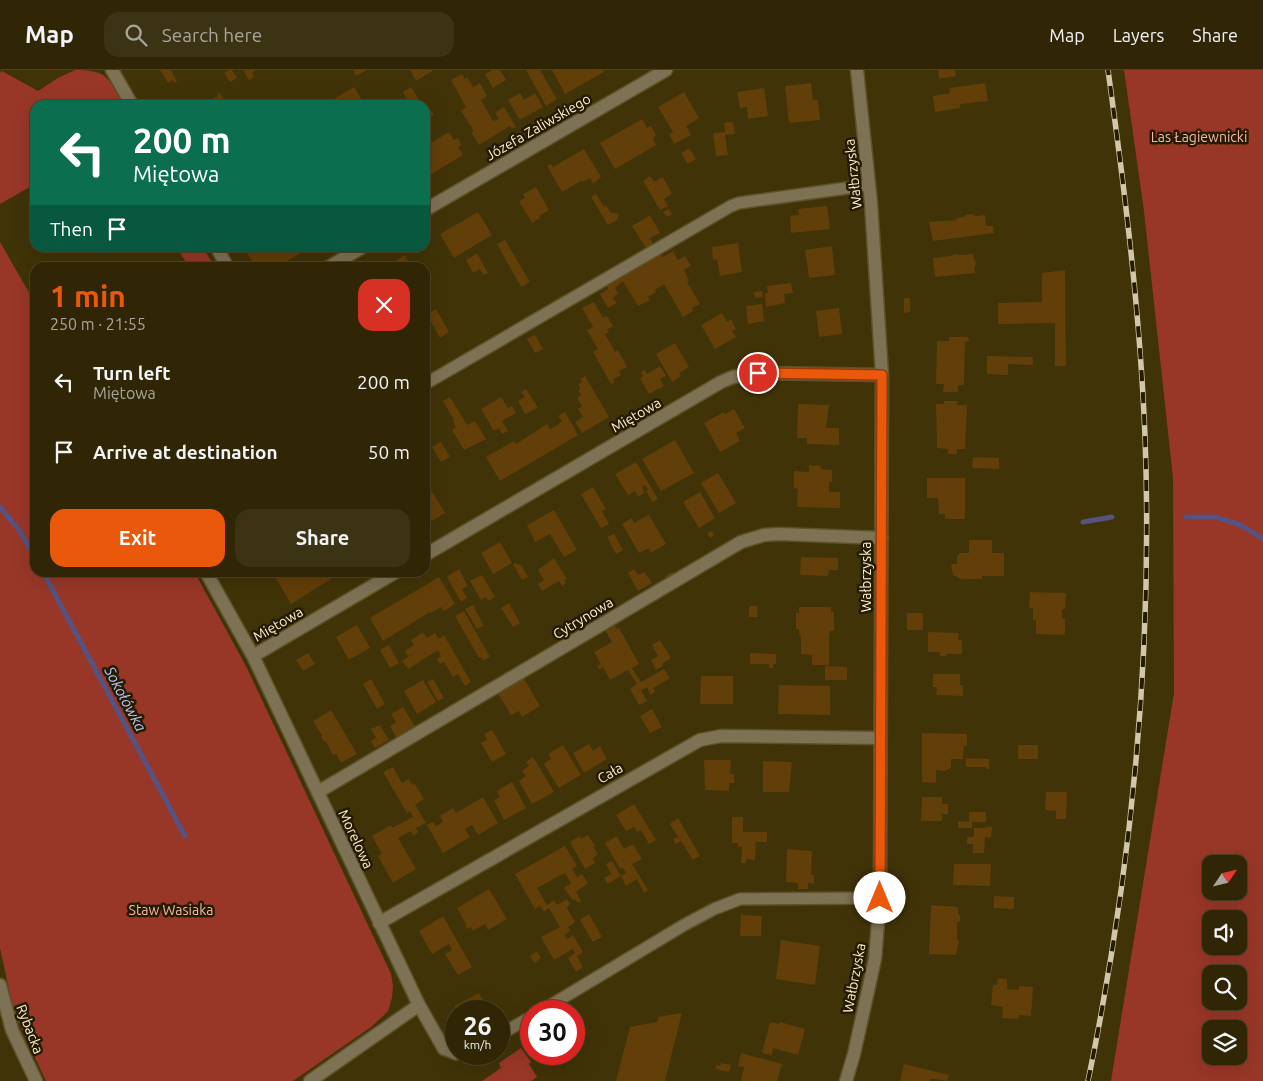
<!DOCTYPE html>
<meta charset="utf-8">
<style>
:root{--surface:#302606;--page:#3c3214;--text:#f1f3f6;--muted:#a8a59b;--line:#4b4328;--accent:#ea580c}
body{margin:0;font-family:Ubuntu,sans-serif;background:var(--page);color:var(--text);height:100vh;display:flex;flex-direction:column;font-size:19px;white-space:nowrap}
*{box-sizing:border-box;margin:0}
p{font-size:16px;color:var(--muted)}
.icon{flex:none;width:28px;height:28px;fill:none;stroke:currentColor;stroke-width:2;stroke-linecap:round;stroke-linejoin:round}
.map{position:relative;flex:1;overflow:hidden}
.details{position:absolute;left:30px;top:192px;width:400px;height:315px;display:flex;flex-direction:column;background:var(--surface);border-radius:15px;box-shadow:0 5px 20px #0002,0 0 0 1px var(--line)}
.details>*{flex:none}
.hud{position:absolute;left:30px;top:30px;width:400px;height:152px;border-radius:15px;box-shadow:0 5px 20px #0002,0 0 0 1px var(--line);background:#0b6e4f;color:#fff;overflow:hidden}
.needle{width:32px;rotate:55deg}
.fabs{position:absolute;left:1202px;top:785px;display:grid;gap:10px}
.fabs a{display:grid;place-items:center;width:45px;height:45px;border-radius:10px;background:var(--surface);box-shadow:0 5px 20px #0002,0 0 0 1px var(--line);font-size:25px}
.speed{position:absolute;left:445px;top:930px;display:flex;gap:10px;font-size:25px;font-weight:700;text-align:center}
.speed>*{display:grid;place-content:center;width:65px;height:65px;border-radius:50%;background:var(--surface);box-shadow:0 5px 20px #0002,0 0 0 1px var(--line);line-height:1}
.speed small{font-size:12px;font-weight:400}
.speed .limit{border:8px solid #d22;background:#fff;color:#111}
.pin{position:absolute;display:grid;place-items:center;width:42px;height:42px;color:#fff;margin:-21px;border:2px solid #fff;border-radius:50%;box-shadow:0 1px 5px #0007}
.me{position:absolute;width:55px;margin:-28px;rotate:0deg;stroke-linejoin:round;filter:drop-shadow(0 0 4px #0008)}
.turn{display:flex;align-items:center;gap:18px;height:105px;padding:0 20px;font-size:22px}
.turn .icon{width:65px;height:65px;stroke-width:2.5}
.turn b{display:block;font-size:35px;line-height:42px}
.then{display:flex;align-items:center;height:48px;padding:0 20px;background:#0003;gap:10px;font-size:19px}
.round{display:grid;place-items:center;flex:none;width:52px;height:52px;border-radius:15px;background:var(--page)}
.summary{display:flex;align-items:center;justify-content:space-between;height:85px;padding:0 20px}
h1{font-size:30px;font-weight:700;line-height:38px;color:var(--accent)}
.cta{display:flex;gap:10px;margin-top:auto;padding:10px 20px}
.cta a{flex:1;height:58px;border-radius:15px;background:var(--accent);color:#fff;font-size:20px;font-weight:700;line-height:58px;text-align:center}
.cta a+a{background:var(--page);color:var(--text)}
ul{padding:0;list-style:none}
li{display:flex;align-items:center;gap:15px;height:70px;padding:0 20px}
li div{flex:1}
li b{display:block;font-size:19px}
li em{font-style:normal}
header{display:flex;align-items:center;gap:30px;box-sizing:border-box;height:70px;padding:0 25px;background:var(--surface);border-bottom:1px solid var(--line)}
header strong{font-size:24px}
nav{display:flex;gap:28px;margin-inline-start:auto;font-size:18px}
.search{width:350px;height:45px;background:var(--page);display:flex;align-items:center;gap:12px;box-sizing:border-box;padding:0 18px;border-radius:15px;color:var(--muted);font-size:19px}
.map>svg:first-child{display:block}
.green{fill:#983728;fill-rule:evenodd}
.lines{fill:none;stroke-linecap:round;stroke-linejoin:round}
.stream{stroke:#565282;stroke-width:5}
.building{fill:#623e08}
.service-casing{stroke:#5e5229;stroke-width:14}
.minor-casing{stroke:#5e5229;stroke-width:15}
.service{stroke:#7d7254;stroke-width:11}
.minor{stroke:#7d7254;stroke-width:12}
.rail-casing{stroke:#d2c7a7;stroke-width:5.5}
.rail{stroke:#251b00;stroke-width:4;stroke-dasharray:11;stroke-linecap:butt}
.route-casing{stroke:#983908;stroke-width:12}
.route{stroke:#ea580c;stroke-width:9}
.labels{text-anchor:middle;stroke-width:5;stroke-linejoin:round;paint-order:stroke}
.street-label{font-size:14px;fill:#fdf2d5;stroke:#251b00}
.park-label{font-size:14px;fill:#f9b7aa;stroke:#251b00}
.water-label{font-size:15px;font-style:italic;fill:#b4c5fb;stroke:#251b00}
</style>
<header>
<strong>Map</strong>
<div class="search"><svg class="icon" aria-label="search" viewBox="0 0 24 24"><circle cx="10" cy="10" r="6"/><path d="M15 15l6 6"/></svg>Search here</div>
<nav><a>Map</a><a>Layers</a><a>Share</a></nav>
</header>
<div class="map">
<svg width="1263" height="1011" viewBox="0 0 1263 1011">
<rect width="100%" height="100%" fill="#403308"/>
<!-- green -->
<path class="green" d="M75,0c34,0 32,8 49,35h-89v79l-35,20v-131l2,-2 36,20 20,-13z
M1124,0h139v1011h-152l63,-388 -1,-215 -29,-267zM1211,794h28v27h-28zM1211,849h28v27h-28zM1211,904h28v27h-28zM1211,959h28v27h-28z
M0,172l35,61v269l160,1 52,95 144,306 2,12 -1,12 -4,13 -5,5 -12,11 -78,54h-247l-32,-69 -14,-64z
M177,178h26l12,19h-26z
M521,978l10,14 -2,2 8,13 -6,4h-49l19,-13 -2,-5z"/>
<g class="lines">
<!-- stream -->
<path class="stream" d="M0,437l19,23 16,27
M1186,447h30l25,8 22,14
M1083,452l29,-5
M43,502l142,264"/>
</g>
<!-- building -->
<path class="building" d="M160,0h11l6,12 -3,1 -1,-3 -5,3z
M229,0h3l5,8 -7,4 -6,-9z
M243,0h13l-4,3 2,4 -5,3z
M353,0h14l-11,6z
M410,0h24l-18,11z
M492,0h8l6,10 -13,8 -8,-14z
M526,0h14l17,29 -11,7z
M552,0h51l1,2 -39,22z
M938,0h17l1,6 -17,3z
M462,4l3,5 2,-2 6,10 7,-4 7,13 -6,4 12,21 6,-2 -4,-6 9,-6 12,20 -4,2 -2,-3 -31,19 -8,-13 3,-1 -13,-20 5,-4 -15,-27z
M811,13l2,17h5l2,20 -31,3 -4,-37z
M985,13l3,18 -28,3v4l-25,4 -2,-16 17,-3 -1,-5z
M354,17l8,13 -6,3 1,2h-20l-3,-6z
M411,17l4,6 7,12h-12l-7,-13z
M764,18l4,28 -20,3 -1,-12 -7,1 -3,-16z
M219,22l8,13h-24l15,-9 -1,-2z
M684,22l15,26 -13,8 5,9 -17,9 -5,-10 4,-2 -15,-25z
M520,23l4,7 11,-7 8,14 -23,13 -12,-20z
M428,36l6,9 -9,5v-12z
M642,49l5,9 4,-2 5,9 -3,3 3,7 -41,24 -15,-26z
M733,52l2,12 -10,1 3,20 -12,1 -3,-23 12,-1 -1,-9z
M449,62l5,8 4,-2 3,7 -3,2 5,8 -38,23v-42l3,-1 4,7z
M689,78l7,11 -8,5 -7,-11z
M584,79l17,28 -8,7 -3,-6 -8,4 -1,-1 -19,11 -15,-26 4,-2 2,3z
M650,106l4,6 9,-5 9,17 -8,5 4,7 -8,4 -17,-29z
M536,117l13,23 -10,6 1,2 -8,5 -13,-22 6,-3 -2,-4z
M596,124l8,13 2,-2 5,8h6l2,2 -2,5 -9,5 -17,-28z
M827,136l3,23 -39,4 -1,-17 9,-1 -1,-6z
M669,139l3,5 -5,3 -4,-5z
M478,142l14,23 -38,23 -14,-24z
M974,144v2l11,-1 1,11h7l1,7 -61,8 -4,-19 28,-2 -1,-2 9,-1v-2z
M650,145l10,18 -10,5 3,6 -7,4 -14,-22z
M505,170l25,42 -9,5 -24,-43z
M738,173l4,29 -22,4 -3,-17 -4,1 -1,-13z
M832,176l3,29 -26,3 -4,-28z
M244,178h66l-27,15 -2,-2 -11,7h-14z
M673,181l5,9 7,-4 6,10 -7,4 5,10 -2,2 13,22 -8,4 1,3 -10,6 -19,-33 -9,6 1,2 -8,5 2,3 -12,6 -15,-25 -8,7 3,6 -5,4 4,5 -9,5 -8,-14 8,-5 -3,-6 55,-29 3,3z
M477,183l11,20 -5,2 -3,-6 -7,4 -7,-13z
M955,184l5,1 13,-1 3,10 -2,4 1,5 -40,4 -2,-19 18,-2z
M405,185l7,13h-25v-2z
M172,191l4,7h-15z
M1065,200l1,96h-11v-43l-57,1v-21l44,-1v-29z
M791,213l2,10 -9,1 1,9 -19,4 -1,-14h3l-1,-7z
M762,221l1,6 -8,1 -1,-6z
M904,228h6v14l-6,1z
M594,232l9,16 4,-2 6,10 -6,4 2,2 -4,2 10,18 3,-2 9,17 -8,4 2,4 -8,4 2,3 -4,2 -18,-32 5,-3 -11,-19 6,-3 -11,-19z
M762,234l2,17 -16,3 -2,-18z
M839,238l3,26 -23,3 -3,-26z
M436,239l13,23 -9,6 -13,-24z
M722,243l5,9 4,-3 5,10 -4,2 4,6 -21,12 -14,-24z
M535,265l8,14 -8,4 -8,-14z
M949,267h19l1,5 -4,-1 -1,44h-6v7h-15l1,-8h-8l1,-43h12z
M675,273l14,24 -10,6 2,3 -9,6 -16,-28z
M987,286l46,1v8l-25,-1v11l-21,-1z
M660,296l6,10 -6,3 4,7 -15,8 -9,-16 3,-2 -2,-4 4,-2 2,4z
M585,306l24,41 -27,16 -7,-11 8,-5 -5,-8 4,-3 -5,-8 4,-3 -3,-5 2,-1 -2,-5 4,-2 -2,-3z
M526,319l12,19 -13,6 -7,-13 7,-4 -4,-5z
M450,327l17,28 8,-4 11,18 -22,11 -12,-20 4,-3 -3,-6 1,-1 -11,-19z
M501,327l7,11 4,-2 4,7 -14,8 6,10 -6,3 -3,-6 -5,3 -13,-22z
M944,331h14l-1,4h10l-2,44h-8v5h-9v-5l-11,-1 -1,-44h8z
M798,334l31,1 -3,23h13v17l-32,-1v-6h-10z
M734,339l11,19 -9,5 4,8 -20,11 -16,-29 20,-11 1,2z
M565,342l13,23 -78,46 -14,-24 28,-16 2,3 31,-20 3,5 6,-3 6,-5 -4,-5z
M675,370l19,33 -33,18 -19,-32z
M441,372l9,15 -9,5 -9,-15z
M973,387l26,1v11l-27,-1z
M636,392l22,37 -6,3 -6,-11 2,-1 -3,-5 -3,2 2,6 -6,4 -3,-6 -7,4 -13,-21z
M809,395l12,1v3l11,1v12h-3v10h11v16l-43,-1 1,-18 -4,-1v-17l15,1z
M718,403l18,30 -17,10 -18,-30z
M927,408h38v41h-20v-5h-6l-1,-16h-11z
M593,417l13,22 -4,2 7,13 -8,4 -20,-34z
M432,421l13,22 -13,8 -7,-12v-13z
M700,422l15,26 -16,10 -16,-26z
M554,440l23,40 -13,7 -14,-23 -15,8 -8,-17z
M649,445l17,29 -15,9 -2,-5 -10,5 -17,-29 10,-6 2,5z
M712,461l2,4 -4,3 -3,-5z
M614,464l9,16 -7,4 -9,-17z
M969,470h23v13h12v23h-22v3h-21l-8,-4 -2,-11h6v-7l3,-4h9z
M500,472l12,21 -19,11 -12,-21z
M801,487l37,1v12h-9l-1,6 -28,-1z
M554,488l13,21 -3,1 2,3 -4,3 -3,-5 -17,10 -4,-7 6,-4 -6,-10z
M516,493l1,2 2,-1 3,2 6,11 -6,3 -9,-16z
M459,499l9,17 -6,3 5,9 -6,4 -14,-25z
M634,499l4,6 6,-3 8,11 -14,8 -10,-18z
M277,502h5l3,4 6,-4h51l-51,32 -17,-29z
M673,502l1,2 -7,5 -2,-3z
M482,505l13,22 -7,4 -2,-4 -5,3 -11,-19z
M439,507l16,27 -11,7 -3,-4 -10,6 -1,-1 -47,29 -13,-23z
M1030,522l36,1 -1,16h-3v9l3,1v16l-29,-1v-14h-3v-12h-4z
M509,533l11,20 -7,4 -12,-19z
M473,535l11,21 -7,3 -12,-20z
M749,536h8l1,11h-9z
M799,537h32v5h3v19h-4l-1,5v29h-17v-10l-11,-1v-19h-2v-6h-3v-16h3z
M464,541l26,46 -7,4 -2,-4 -2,1 -24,-42z
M907,543h16v17h-16z
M613,553l4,6 2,-1 20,36 -7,4 9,14 23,-13 6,9 -17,10 2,4 -5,3 -3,-8 -6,3 6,11 -8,4 -9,-16 7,-5 -9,-14 -18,10 -7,-13 -3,3 -3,-4 4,-2 -7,-12 18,-10 -8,-14z
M357,555l13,23 -21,12 -13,-23z
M423,562l4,6 8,-5 4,6 5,-4 27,47 -6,4 -7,-12 -5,3 -9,-15 -4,2 -3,-5 4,-3 -3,-6 -30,19 -6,-8 12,-8 -6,3 -3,-5 9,-6 -3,-5z
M928,562l31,1 -1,7h4v14h-16v2h-6v-4h-12z
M660,570l11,18 -9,6 1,2 -7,4 -5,-10 7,-4 -6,-11z
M389,575l10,18 -9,5 -10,-18z
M308,583l7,11 -12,7 -7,-11z
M750,583l26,1v10h-3v4h-4v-4h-19z
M825,596l22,1v13h-22z
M933,604h27v11h3v11l-27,-1 1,-8h-4z
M701,606h32v28h-33z
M523,607l17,29 -18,11 -3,-6 -8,4 -14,-23z
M371,609l14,25 -8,5 -14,-25z
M433,609l11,19 -6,3 -11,-19z
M423,610l13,22 -19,12 -13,-23z
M779,615l51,1v29l-52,-1z
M403,637l13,21 -19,11 -7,-13 6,-4 -5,-8z
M652,639l10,18 -12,6 -10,-17z
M331,640l26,44 -16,9 -5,-9 -3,1 -7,-13 -3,-1 -2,-4 1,-2 -9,-14z
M380,655l9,15 -14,8 -4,-7 5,-3 -5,-9z
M492,660l14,24 -14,8 -11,-19 6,-3 -3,-6z
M922,663l45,1v12h-3l-1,13h-12v9l-7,3 -8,-1v13l-14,-1z
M589,674l4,7 7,-5 7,13 -23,14 -11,-20z
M563,675l18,30 -22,13 -15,-24 7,-5 -3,-5z
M1018,675h20v14h-20z
M533,687l21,35 -22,12 -13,-23 7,-5 -4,-5 7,-5 -3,-4z
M966,688l23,1v10h-3v-2h-20z
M704,690h27l-1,14h4v9h-5v8l-24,-1z
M763,691l29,1 -3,30h-26z
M393,697l9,16 7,-4 3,6 2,-2 10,16 -9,6 11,18 -10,5 2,5 -5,3 -2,-5 -13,7 18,31 -23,14 -15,-27 4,-2 -10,-18 19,-11 1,3 21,-11 -3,-6 -3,2 -24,-41z
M512,712l14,26 -22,12 -10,-20 6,-3 -3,-6z
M1046,722h21l-1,27h-10v-8l-11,-1z
M483,727l15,26 -20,12 -6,-10 -7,4 5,8 -27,16 -16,-28 6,-3 3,4 7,-4 -3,-6 13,-8 3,5z
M922,727h20v7h6v10h-6v7h-21z
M634,734l22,36 -7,4 -8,-14 -4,2 -3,-5 -8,4 -10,-16z
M969,742h17v10h-14v6h-14v-7l11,1z
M732,747h11v15h24v10h-11l-1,18 -9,-1v4h-5l1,-16h-4v-4h-6z
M678,748l22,38 -7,4 -12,-19 -5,3 -3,-5 5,-2 -8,-13z
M985,757h7l-1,11 -6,-1 -1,16h-11v-9h-6v-7h7v-9h11z
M588,765l7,11 -2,1 5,7 -5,4 2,5 -10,6 -15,-27 10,-6 1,3z
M617,766l7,13 9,-5 9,15 -10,5 16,26 -4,3 -7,-14 -11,7 -5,-10 5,-3 -3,-5 -3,1 -15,-26z
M565,776l12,20 -5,3 5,8 5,-3 6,9 -12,9 5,9 -3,2 -3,-4 -2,1 -9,-12 7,-5 -6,-10 -28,15 10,17 7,-5 3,5 10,-6 3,5 -3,4 8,14 -7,5 2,4 -6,4 3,4 6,-4 10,17 -6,4 6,11 -7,5 -8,-14 7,-5 -2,-4 -19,11 -13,-23 19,-10 -11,-19 -5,4 -4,-6 -5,3 -20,-35z
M787,779l25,2 -1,24h3v9l-6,-1v6h-10v-6l-12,-1z
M612,791l9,15 -13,8 -4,-6 7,-4 -5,-10z
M954,794h37l-1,22 -37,-1z
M489,819l18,30 -19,11 -3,-6 -12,7 -2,-4 -4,2 -2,-4 1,-1 -9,-16z
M994,826l20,1v12l-20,-1z
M931,835l27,2v7l2,2v5l-3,2v16l2,2 -3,14 -27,-1z
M589,844l13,23 -9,5 -13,-22z
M741,845l21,1 -1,20h-21z
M443,846l29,51 -14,8 -13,-21 7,-4 -3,-6 -17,10 -13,-23z
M781,870l39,6 -5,39 -39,-6z
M537,881l4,7 -7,5 -4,-7z
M998,908l9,1v10l12,1v-4l14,1 -2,29 -12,-1 -1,4 -16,-1 1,-11 -12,-2 2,-20h4z
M479,923l10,18h-32l-3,-5z
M682,943l-17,68h-49l14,-54 27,-5 1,-5z
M770,952l9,2 1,-2 25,7 -7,26 -25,-7 -1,7 -10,-2z
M741,983l41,11 -5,17h-36l3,-14 -6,-1z
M721,993l10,2 -2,7 -13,-3v-4l4,1z
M904,994l45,11 -2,6 -12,-2h-5v2h-30z"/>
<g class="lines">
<!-- service casing -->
<g class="service-casing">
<path id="service" d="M425,314l306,-178 8,-3 130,-18
M541,941l143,-86 30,-16 26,-10 140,-1
M499,965l32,-18
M444,979l12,5"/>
</g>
<!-- minor casing -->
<g class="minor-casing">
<path id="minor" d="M112,0l20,35
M425,140l241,-140
M217,178l11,20
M327,198l34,-20
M425,485l296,-173 12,-5 25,-4 124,2
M206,502l47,84 166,349 -109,76
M253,586l143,-84
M318,722l423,-250 23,-7 15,-1 103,4
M379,853l321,-183 21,-4 159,2
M0,915l12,45 24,51
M419,935l25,44
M846,1011l8,-27 21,-95 5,-61 2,-523 -11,-172 -14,-133"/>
</g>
<!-- service -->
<use href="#service" class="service"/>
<!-- minor -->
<use href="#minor" class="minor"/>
<!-- rail casing -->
<g class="rail-casing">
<path id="rail" d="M1088,1011c44,-212 65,-428 57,-645 -5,-123 -20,-244 -37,-366"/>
</g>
<!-- rail -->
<use href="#rail" class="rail"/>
</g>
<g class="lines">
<!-- route casing -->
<g class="route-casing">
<path id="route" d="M758,303l124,2 -2,523"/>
</g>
<!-- route -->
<use href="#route" class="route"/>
</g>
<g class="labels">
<!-- street labels -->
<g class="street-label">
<text transform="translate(538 57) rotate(-30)" y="5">Józefa Zaliwskiego</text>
<text transform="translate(853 104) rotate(-96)" y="5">Wałbrzyska</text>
<text transform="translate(636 345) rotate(-30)" y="5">Miętowa</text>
<text transform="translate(866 507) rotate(-90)" y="5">Wałbrzyska</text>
<text transform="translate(583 548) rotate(-31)" y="5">Cytrynowa</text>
<text transform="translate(278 554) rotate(-30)" y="5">Miętowa</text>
<text transform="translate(610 703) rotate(-30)" y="5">Cała</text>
<text transform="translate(356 769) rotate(65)" y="5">Morelowa</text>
<text transform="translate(854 908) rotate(-79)" y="5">Wałbrzyska</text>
<text transform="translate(30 959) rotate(69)" y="5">Rybacka</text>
</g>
<!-- park labels -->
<g class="park-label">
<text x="1199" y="72">Las Łagiewnicki</text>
<text x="171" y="845">Staw Wasiaka</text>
</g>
<!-- water labels -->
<g class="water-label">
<text transform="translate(125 629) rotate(62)" y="5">Sokołówka</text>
</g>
</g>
</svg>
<div class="fabs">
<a><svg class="needle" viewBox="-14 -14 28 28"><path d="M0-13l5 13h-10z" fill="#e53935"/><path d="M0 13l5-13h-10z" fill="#a8a59b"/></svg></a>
<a><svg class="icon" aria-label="sound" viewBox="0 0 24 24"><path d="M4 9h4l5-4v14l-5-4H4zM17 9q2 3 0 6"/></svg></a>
<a><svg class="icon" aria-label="search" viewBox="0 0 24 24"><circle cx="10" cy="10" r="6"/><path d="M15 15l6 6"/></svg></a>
<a><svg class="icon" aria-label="layers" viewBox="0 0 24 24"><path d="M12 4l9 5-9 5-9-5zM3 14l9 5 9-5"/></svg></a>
</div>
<div class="speed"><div>26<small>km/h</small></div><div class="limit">30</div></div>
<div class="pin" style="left:758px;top:303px;background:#d93025"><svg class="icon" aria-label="arrive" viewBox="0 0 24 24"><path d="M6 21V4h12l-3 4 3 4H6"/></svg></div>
<svg class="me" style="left:880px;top:828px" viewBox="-20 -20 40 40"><circle r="19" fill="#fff"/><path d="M0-13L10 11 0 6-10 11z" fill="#ea580c"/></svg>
<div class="hud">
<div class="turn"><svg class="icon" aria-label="left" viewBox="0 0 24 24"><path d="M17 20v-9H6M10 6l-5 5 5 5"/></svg><div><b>200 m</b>Miętowa</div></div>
<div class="then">Then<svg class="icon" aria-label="arrive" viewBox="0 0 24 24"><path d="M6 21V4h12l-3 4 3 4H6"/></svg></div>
</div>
<section class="details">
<div class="summary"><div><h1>1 min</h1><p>250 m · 21:55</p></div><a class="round" style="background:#d93025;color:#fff"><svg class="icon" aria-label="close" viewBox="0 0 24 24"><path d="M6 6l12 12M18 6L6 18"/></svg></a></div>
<ul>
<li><svg class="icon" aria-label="left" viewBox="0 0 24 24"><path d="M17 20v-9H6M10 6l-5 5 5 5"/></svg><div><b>Turn left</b><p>Miętowa</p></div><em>200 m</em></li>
<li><svg class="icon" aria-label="arrive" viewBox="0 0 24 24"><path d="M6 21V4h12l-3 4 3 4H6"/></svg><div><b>Arrive at destination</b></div><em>50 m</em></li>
</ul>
<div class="cta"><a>Exit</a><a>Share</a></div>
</section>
</div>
